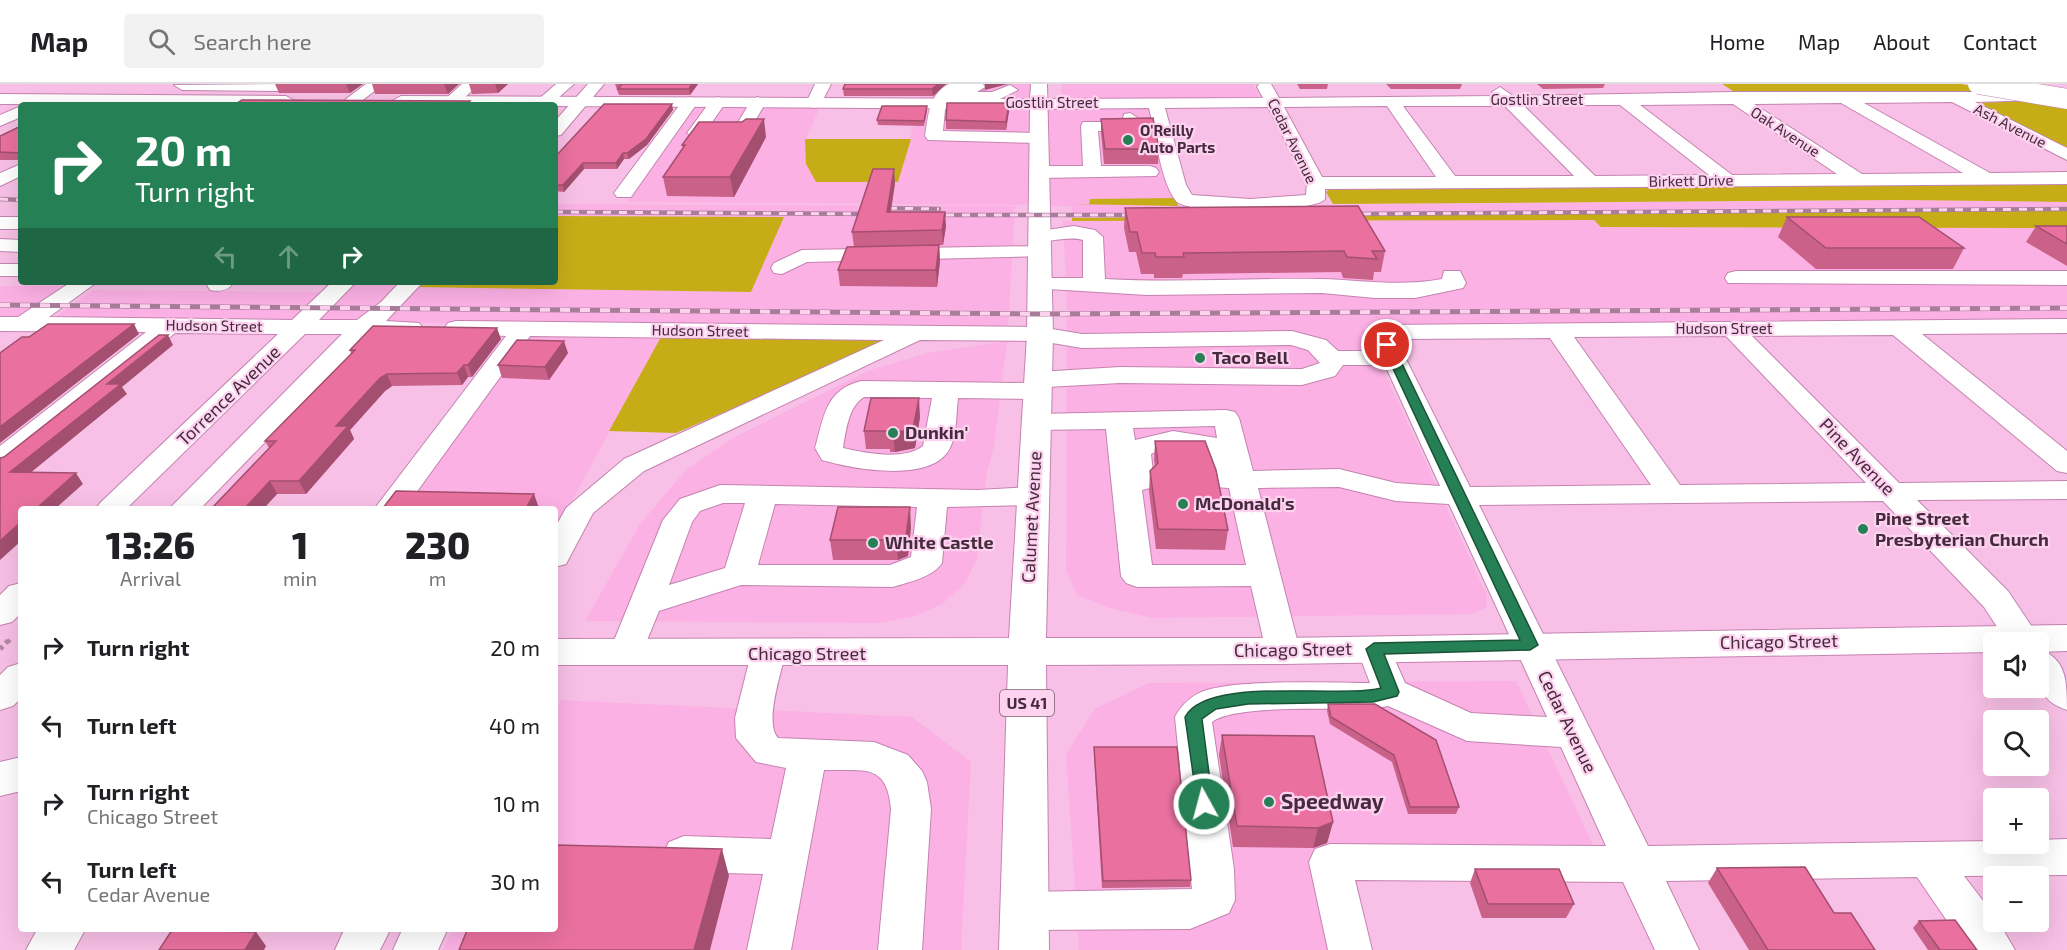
<!DOCTYPE html>
<meta charset="utf-8">
<style>
:root{--surface:#fff;--page:#f2f2f2;--text:#202124;--muted:#757577;--line:#e0e0e0}
body{margin:0;font-family:"Exo 2",sans-serif;background:var(--page);color:var(--text);height:100vh;display:flex;flex-direction:column;font-size:22px;white-space:nowrap}
*{box-sizing:border-box;margin:0}
p{font-size:20px;color:var(--muted)}
.icon{flex:none;width:33px;height:33px;fill:none;stroke:currentColor;stroke-width:2;stroke-linecap:round;stroke-linejoin:round}
.map{position:relative;flex:1;overflow:hidden}
.details{position:absolute;left:18px;top:422px;width:540px;height:426px;display:flex;flex-direction:column;background:var(--surface);border-radius:6px;box-shadow:0 6px 24px #0002}
.details>*{flex:none}
.hud{position:absolute;left:18px;top:18px;width:540px;height:183px;border-radius:6px;box-shadow:0 6px 24px #0002;background:#268055;color:#fff;overflow:hidden}
.tools{position:absolute;left:1983px;top:548px;display:grid;gap:12px}
.tools a{display:grid;place-items:center;width:66px;height:66px;border-radius:6px;background:var(--surface);box-shadow:0 6px 24px #0002;font-size:30px}
.pin{position:absolute;display:grid;place-items:center;width:51px;height:51px;color:#fff;margin:-26px;border:3px solid #fff;border-radius:50%;box-shadow:0 2px 6px #0007}
.me{position:absolute;width:66px;margin:-33px;rotate:353deg;stroke-linejoin:round;filter:drop-shadow(0 0 4px #0008)}
.turn{display:flex;align-items:center;gap:21px;height:126px;padding:0 18px;font-size:27px}
.turn .icon{width:78px;height:78px;stroke-width:2.5}
.turn b{display:block;font-size:42px;line-height:51px}
.lanes{display:flex;align-items:center;height:57px;padding:0 18px;background:#0003;justify-content:center;gap:30px;direction:ltr}
.lanes .off{opacity:.35}
.eta{display:flex;justify-content:space-evenly;align-items:center;height:102px;text-align:center}
.eta b{font-size:36px;font-weight:800;line-height:42px}
ul{padding:0;list-style:none}
li{display:flex;align-items:center;gap:18px;height:78px;padding:0 18px}
li div{flex:1}
li b{display:block;font-size:22px}
li em{font-style:normal}
header{display:flex;align-items:center;gap:36px;box-sizing:border-box;height:84px;padding:0 30px;background:var(--surface);border-bottom:2px solid var(--line)}
header strong{font-size:28px}
nav{display:flex;gap:33px;margin-inline-start:auto;font-size:21px}
.search{width:420px;height:54px;background:var(--page);display:flex;align-items:center;gap:15px;box-sizing:border-box;padding:0 21px;border-radius:6px;color:var(--muted);font-size:22px}
.map>svg:first-child{display:block}
.built{fill:#fcb1e5}
.green{fill:#c6ad18}
.lines{fill:none;stroke-linecap:round;stroke-linejoin:round}
.minor-tunnel{stroke:#d4a2c4;stroke-width:17;stroke-dasharray:17 9;stroke-linecap:butt}
.minor-casing{stroke:#c483b0;stroke-width:2}
.major-casing{stroke:#c483b0;stroke-width:2}
.path-far1{stroke:#b588a7;stroke-width:4;stroke-dasharray:3 3;stroke-linecap:butt}
.path{stroke:#b588a7;stroke-width:5;stroke-dasharray:4 4;stroke-linecap:butt}
.minor{fill:#fff;fill-rule:evenodd}
.major{fill:#fff;fill-rule:evenodd}
.rail-far1-casing{stroke:#a87d9a;stroke-width:4.5}
.rail-casing{stroke:#a87d9a;stroke-width:5}
.rail-far1{stroke:#fdd2ef;stroke-width:3;stroke-dasharray:8;stroke-linecap:butt}
.rail{stroke:#fdd2ef;stroke-width:4;stroke-dasharray:10;stroke-linecap:butt}
.highway-bridge-casing{stroke:#c483b0;stroke-width:21;stroke-linecap:butt}
.highway-bridge{stroke:#fff;stroke-width:20}
.wall{fill:#c96189}
.shaded-wall{fill:#a44f6f}
.building{fill:#ea719f;stroke:#a44f6f;stroke-width:1.5}
.route{fill:#268055;stroke:#195337;stroke-width:1.5}
.poi-dot{fill:#268055;stroke:#fdd2ef;stroke-width:2}
.labels{text-anchor:middle;stroke-width:4.5;stroke-linejoin:round;paint-order:stroke}
.far-street-label{font-size:15px;fill:#462b3e;stroke:#fdd2ef}
.far-poi-label{font-size:15px;font-weight:bold;fill:#462b3e;stroke:#fdd2ef;text-anchor:start}
.shield{fill:#fdd2ef;stroke:#7d5d73;stroke-width:1.5}
.shield-label{font-size:16px;font-weight:bold;fill:#462b3e}
.poi-label{font-size:18px;font-weight:bold;fill:#462b3e;stroke:#fdd2ef;text-anchor:start}
.street-label{font-size:18px;fill:#462b3e;stroke:#fdd2ef}
.near-poi-label{font-size:21px;font-weight:bold;fill:#462b3e;stroke:#fdd2ef;text-anchor:start}
</style>
<header>
<strong>Map</strong>
<div class="search"><svg class="icon" aria-label="search" viewBox="0 0 24 24"><circle cx="10" cy="10" r="6"/><path d="M15 15l6 6"/></svg>Search here</div>
<nav><a>Home</a><a>Map</a><a>About</a><a>Contact</a></nav>
</header>
<div class="map">
<svg width="2067" height="866" viewBox="0 0 2067 866">
<rect width="100%" height="100%" fill="#f8c0e6"/>
<!-- built -->
<path class="built" d="M924,0h111l-1,121 -407,-3 75,-105 122,1 -18,41h104z
M1061,0h192l7,14 -198,2z
M1147,20l32,102 722,-6 166,2v9l-995,7 -1,-12h-25l-2,-101z
M555,120l460,2 -7,121 -170,2 -452,-7 28,-35 337,5 33,-75 -229,-1z
M1594,136l7,7 466,1v91l-704,7 124,269 -1,13 -16,6 -317,4 -44,-10 -32,-13 -11,-26 1,-268 -4,-80z
M354,198h47l-41,39 -44,-2z
M0,202h67l-50,33h-17z
M93,206l234,2 -32,30 -243,-3z
M524,252l137,1 -106,195v-24h-156z
M1007,257l-13,106 -7,25 -10,86 -11,24 -24,22 -26,12 -37,7 -294,-2 55,-97 46,-54 47,-32 137,-68 58,-17z
M1516,597l86,183 -272,-2 20,88h-271l-13,-196 29,-45 53,-26z
M561,616l351,17 59,45 -10,188h-518l10,-21 102,-1v-215z"/>
<!-- green -->
<path class="green" d="M1722,0h239l48,9 -268,3z
M2057,16l10,2v46l-91,-45z
M805,55h106l-13,43h-82l-10,-18z
M2067,98v20l-166,-2 -568,4 -7,-12 6,-5z
M1176,114l2,8 -108,-2h19l1,-5z
M1921,127h146v17l-466,-1 -7,-7 -522,1v-3z
M555,132l229,1 -33,75 -337,-5 5,-5h136z
M661,253h237l-222,96 -67,-2z"/>
<g class="lines">
<!-- minor-tunnel -->
<path class="minor-tunnel" d="M969,7l18,1"/>
<!-- minor casing -->
<g class="minor-casing">
<path id="minor" d="M284,0l-1,5 -5,2 -96,-1 -8,-5z
M366,0h18l-28,21h-18z
M462,0h18l-23,20h-12l-2,-3z
M556,0h18l-24,21h-18z
M588,0h16l-43,51 -6,1v-15z
M815,0h16l-11,22 -6,2 -8,-5z
M949,0h34l2,3 -8,5h-21h36l18,-7 8,5 -24,12 -44,-2 -5,10 -2,21 96,2 9,5 -9,5 -111,-3 -3,-4c3,-19 4,-43 24,-52z
M1259,0h12l8,14 216,-2 -3,-4 8,-5 13,9 220,-4h302l6,2 2,3 -2,3 -66,2 92,46v12l-115,-58 -88,1 126,70 77,-1v12l-742,5v10c-10,14 -138,16 -149,2 -16,-21 -20,-66 -27,-93l-110,1 -8,-5 8,-5 224,-1 -6,-11zM1841,19l122,70 -101,1 -108,-70zM1733,20l104,70 -105,1 -92,-70zM1523,21h97l89,70 -114,1zM1387,22l49,71h-114l-38,-70zM1403,22h102l69,70h-119zM1268,23l39,76 -1,12 -56,4 -58,-4 -6,-10 -21,-77z
M690,13l8,5 -67,95h-14l-3,-4 3,-4 67,-90z
M718,13l8,5 -18,26 26,1 18,-30 6,-2 8,5 -21,36h-49l-9,-5 25,-34z
M21,22v11l-21,9v-11z
M1130,29l8,5 -1,13h-39l3,35h49l6,2 3,4 -3,4 -116,2 -9,-6 9,-6h43l-2,-40 2,-4h39l2,-8z
M21,80v12l-21,10v-13z
M0,133h21v12h-21z
M1074,142l21,4 8,7 2,42c71,4 143,-1 215,0 42,1 80,8 122,0l2,-8h16l6,12 -3,5 -48,10h-40l-53,-5 -175,2 -115,-7 -3,-5 3,-5h51v-38c-17,-5 -34,4 -50,0l-3,-4 3,-4z
M0,155l21,1v12l-21,-1z
M1040,162l7,2 4,4 -4,4 -240,6 -25,12 -8,-1 -3,-5 3,-5 28,-13z
M0,180h21v12h-21z
M1736,187h331v14l-339,-2 -3,-5 3,-5z
M71,198h26l-48,35 243,3 40,-38h24l-37,38h38l24,-18 19,-20h23l-37,39 33,2 4,5 -4,5 -50,2 -168,173h-31l172,-174h-37l-178,174h-31l5,-6 177,-168 -103,-1 -165,133 -10,2v-22l146,-114 -146,-1v-14h18z
M209,198h25c-6,9 -14,10 -24,8l-3,-5z
M2067,235v14l-145,1 145,117v22l-10,-2 -164,-136 -141,1 147,147 168,-2v18l-150,1 91,91 34,51 -4,6v-6h-31l-23,-35 -101,-106 -404,4 169,341 346,-5v2h44v-3l29,-1v36l-103,1 30,39v6h4l17,29h-48l-50,-73 -251,4 33,69h-44l-32,-68 -268,-2 17,70h-44l-19,-88 6,-13 15,-5 276,2 -45,-99 -94,-6 -79,-35 -15,3c-34,1 -138,-5 -161,13l22,147 1,31 -6,13 -39,16 -165,1 -15,-5 -7,-14 7,-14 15,-5 167,-3 -17,-172c5,-10 12,-17 22,-23 28,-16 136,-11 173,-11l-13,-34 5,-9 12,-3 12,3 19,43 66,30 76,4 -98,-213 -53,-3 -57,-14 -81,1 42,163 -5,9 -12,3 -12,-3 -5,-9 -15,-65 -114,1 -11,-4 -5,-7 -15,-147 -70,1 -9,-2 -4,-6 4,-6 9,-2 190,-4 9,2 4,6 14,53 86,-2 57,14 44,3 -55,-121h-42l-8,11 -33,9 -182,-2 -73,4 3,4 -4,5 -9,3 -79,-1c-2,16 -1,36 -8,50 -18,36 -97,21 -128,12l-7,-12c9,-31 10,-58 46,-67l167,2 -3,-3 4,-5 9,-3 82,-5 182,2 18,-6 -12,-13 -17,-5 -209,3 -42,-7 -120,-1 -276,131 -51,42 -27,51 -11,3v-39l11,-20 58,-49 260,-119 -354,-4 -125,172h-30l131,-172 -58,-3 -4,-5 4,-5 8,-2 584,6 42,7 210,-3 34,9 12,11h40l-9,-19 4,-5 8,-2zM1726,252l140,147 -186,2 -106,-148zM1550,254l101,147 -181,2 -74,-148zM864,313l68,1 -9,48c-19,15 -58,7 -80,2 3,-17 5,-41 21,-51zM1215,342l2,12 -44,-7 -38,9 -2,-12zM1163,364l39,3 12,36 15,1 17,77h-94l-10,-75 8,-2 4,-6 -3,-28z
M720,401l258,5 55,-3 10,3 5,6 -5,6 -10,3 -86,2 -5,56c-9,14 -33,19 -49,24l-152,-2 -82,26 -21,51 -12,3 -12,-3 -5,-9 54,-133 17,-21zM723,419h22l-20,65 -56,17 23,-63 8,-11zM775,420l142,3 -6,50 -21,8h-132z
M21,499v30l-9,9 -12,3v-30l9,-9z
M768,558l12,3 5,9c-4,20 -21,69 -7,84l96,4 34,13 14,16 5,11 4,27 -9,141h-44l13,-141c-4,-47 -28,-38 -67,-39l-33,180h-44l16,-76 -79,-2 -15,-6 -6,-12 6,-12 15,-6 87,3 15,-71 -30,-6 -20,-24 -1,-20 16,-64 5,-9z
M2038,565c29,9 29,33 29,61 -32,-10 -29,-33 -29,-61z
M21,579v35l-8,8 -13,4v-35l8,-8z
M38,844h48l-12,22h-48z
M345,844h46l-11,22h-45z
M403,844h45l-10,22h-45z"/>
</g>
<!-- major casing -->
<g class="major-casing">
<path id="major" d="M1031,0h16l6,250 -7,304h237l784,-13v26l-29,1v-10h-44v10l-711,12 -237,1 3,285h-50l9,-285h-453v-26l454,-1 18,-304 3,-225 -634,-4 -4,-4 9,-5 629,3z
M0,10l286,2 9,5 -4,4 -291,-1z
M21,673v34l-21,5v-34z"/>
</g>
<!-- path-far1 -->
<path class="path-far1" d="M8,558l4,-4"/>
<!-- path -->
<path class="path" d="M0,565l9,-9"/>
<!-- minor -->
<use href="#minor" class="minor"/>
<!-- major -->
<use href="#major" class="major"/>
<!-- rail-far1 casing -->
<g class="rail-far1-casing">
<path id="rail-far1" d="M0,115l21,1
M873,124l66,1
M555,128l318,2
M1347,130l720,-5
M930,131h210"/>
</g>
<!-- rail casing -->
<g class="rail-casing">
<path id="rail" d="M0,221l1040,9 1027,-6"/>
</g>
<!-- rail-far1 -->
<use href="#rail-far1" class="rail-far1"/>
<!-- rail -->
<use href="#rail" class="rail"/>
<!-- highway-bridge casing -->
<g class="highway-bridge-casing">
<path id="highway-bridge" d="M1978,0l89,15"/>
</g>
<!-- highway-bridge -->
<use href="#highway-bridge" class="highway-bridge"/>
</g>
<!-- wall -->
<path class="wall" d="M275,0h88l-13,9h-71z
M372,0h87l-11,10h-73z
M469,0h39l-10,9 -26,1z
M615,0h83l-8,11h-71z
M845,0h101l-13,12h-89l-1,-7z
M1297,0h31l-1,5h-27z
M1386,0h76l-2,5h-69z
M1537,0h68l-2,4 -60,1z
M673,26l-26,35 -18,14h-5l-7,10h-33l-20,23 -9,-1v-34z
M927,27l-3,15 -46,-1 -1,-5z
M1009,27l-3,19 -60,-1v-9z
M1101,35l58,30 -1,15h-54l-3,-31z
M21,42v34h-21v-24z
M766,53l-32,60 -67,-1 -4,-19 20,-29 -1,-3z
M895,99l-4,29 55,14 -3,19h-4l1,16 -3,26 -97,-1 -2,-16 16,-23 -2,-15z
M1125,124l260,43 -4,21h-7l-1,8 -30,-2 -2,-6 -158,2 -1,4h-28v-4h-13l-5,-22h-7l-5,-24z
M1787,133l177,31 -11,21h-137l-38,-32z
M2036,142h31v40l-41,-24z
M501,255l-29,38h-4l-6,8 -70,1 -7,5 -35,39 4,9 -48,55h-29l-13,14h-52l57,-60 -4,-7 86,-87 -1,-4z
M568,269l-19,27 -47,-2 -4,-13z
M920,333l-5,31 -20,4h-5v-3h-24l-2,-18z
M1155,357l73,89 -3,20 -69,-1 -7,-58 1,-20 5,-5 -1,-6z
M911,443l-3,29 -10,4h-65l-3,-20z
M1328,620h47l84,103 -3,7h-48l-16,-52 -62,-38 -3,-13z
M1222,651l111,87 -6,21 -14,5 -80,-1 -14,-92z
M1094,663l97,133 -1,7 -88,1 -8,-133z
M1717,784l117,45 41,37h-126l-41,-67z
M1475,785l99,35 -8,14h-84l-12,-35z
M1919,837l58,29h-49l-15,-22z"/>
<!-- shaded-wall -->
<path class="shaded-wall" d="M346,0h17l-13,9z
M444,0h15l-11,10z
M495,0h13l-10,9z
M692,0h6l-8,11 -1,-6z
M938,0h8l-13,12 -1,-7z
M985,0h23l-23,6z
M1009,19v8l-3,19v-8z
M672,20l1,6 -26,35 -18,14 -2,-6z
M764,35l2,18 -32,60 -4,-20z
M623,69l1,6 -7,10 -1,-6z
M583,79l1,6 -20,23 -1,-7z
M894,85l1,14 -7,43 -1,-14z
M945,128l1,14 -3,19 -1,-15z
M939,161l1,16 -3,26 -1,-17z
M134,240l5,10 -139,109v-16z
M497,244l4,11 -29,38 -4,-12z
M168,251l5,10 -51,42 5,7 -109,89 -8,-11 97,-88z
M564,257l4,12 -19,27 -4,-13z
M464,281l4,12 -6,8 -5,-12z
M387,290l5,12 -7,5 -35,39 4,9 -48,55 -7,-13 37,-55 44,-48z
M919,314l1,19 -5,31 -20,4 -2,-19z
M76,389l7,11 -27,24h-19z
M270,397l7,13 -13,14h-19z
M534,410l5,14h-13z
M910,423l1,20 -3,29 -10,4 -2,-20z
M21,438v19l-21,19v-19z
M1333,738l-6,21 -14,5 5,-20z
M722,765l7,27 -19,74h-16z
M256,848l10,14 -2,4h-19z"/>
<!-- building -->
<path class="building" d="M622,0h70l-3,5h-71z
M845,0h93l-6,5h-89z
M242,16l228,1 -4,4h-232z
M947,19h62l-3,19 -60,-2z
M604,20h68l-26,35 -19,14h-4l-7,10h-33l-20,22h-8v-28z
M882,22h45l-3,15 -47,-1z
M1153,34l6,31h-54l-4,-30z
M746,35h18l-34,58h-67l22,-32h-3l17,-23h43z
M21,42v27l-21,-1v-16z
M873,85h21l-7,43h58l-3,18 -90,2z
M1358,122l27,45h-13l5,8 -30,-2 -3,-6 -161,2 1,4h-28l-1,-4h-13l-5,-21h-7l-5,-24z
M1787,133h132l45,31h-138z
M2036,142h31v18z
M939,161l-3,25h-98l9,-23z
M48,240h86l-134,103v-74l22,-16h7z
M373,242l124,2 -29,37h-4l-7,8 -70,1 -7,4 -44,48h12l-49,55h-29l-25,27h-33l64,-67h-11l90,-91h-5z
M159,251h9l-61,49h14l-111,88 66,1 -39,35h-16v14l-21,19v-83l4,-1z
M517,256l47,1 -19,26 -47,-2z
M871,314h48l-6,31 -20,4h-4v-2h-25z
M1155,357h50l11,29 12,60 -70,-1 -8,-58 8,-8z
M396,407l138,3 -8,14h-143z
M838,423h72l-4,29 -10,4h-66z
M1328,620h47l61,36 23,67h-49l-16,-52 -63,-38z
M1222,651l92,1 19,86 -15,6 -81,-2z
M1094,663h83l14,133 -88,1z
M555,761l167,4 -28,101h-235l9,-22h87z
M1805,783l29,46h17l24,37h-107l-51,-82z
M1475,785h84l15,35h-86z
M1955,836l22,30h-37l-21,-29z
M172,846l84,2 -11,18h-86z"/>
<!-- route -->
<path class="route" d="M1387,258l6,3 145,300 -8,5 -146,4 15,38 -2,4 -24,6 -125,2 -32,5 -14,10 11,85 -2,5 -7,2 -6,-2 -13,-92c22,-42 153,-18 196,-29l-15,-39 8,-6 146,-3 -138,-295z"/>
<!-- markers -->
<g class="poi-dot">
<circle cx="1128" cy="56" r="6"/>
<circle cx="1200" cy="274" r="6"/>
<circle cx="893" cy="349" r="6"/>
<circle cx="1183" cy="420" r="6"/>
<circle cx="1863" cy="445" r="6"/>
<circle cx="873" cy="459" r="6"/>
<circle cx="1269" cy="718" r="6"/>
</g>
<g class="labels">
<!-- far-street labels -->
<g class="far-street-label">
<text x="1537" y="21">Gostlin Street</text>
<text x="1052" y="24">Gostlin Street</text>
<text transform="translate(2010 42) rotate(27)" y="5">Ash Avenue</text>
<text transform="translate(1785 48) rotate(33)" y="5">Oak Avenue</text>
<text transform="translate(1292 57) rotate(64)" y="5">Cedar Avenue</text>
<text transform="translate(1691 97) rotate(-1)" y="5">Birkett Drive</text>
<text transform="translate(214 242) rotate(1)" y="5">Hudson Street</text>
<text x="1724" y="250">Hudson Street</text>
<text transform="translate(700 247) rotate(1)" y="5">Hudson Street</text>
</g>
<!-- far-poi labels -->
<g class="far-poi-label">
<text x="1140" y="52">O'Reilly<tspan x="1140" dy="17">Auto Parts</tspan></text>
</g>
<!-- shield labels -->
<rect class="shield" x="1000" y="606" width="54" height="26" rx="4.5"/>
<g class="shield-label">
<text x="1027" y="625">US 41</text>
</g>
<!-- poi labels -->
<g class="poi-label">
<text x="1212" y="280">Taco Bell</text>
<text x="905" y="355">Dunkin'</text>
<text x="1195" y="426">McDonald's</text>
<text x="1875" y="441">Pine Street<tspan x="1875" dy="21">Presbyterian Church</tspan></text>
<text x="885" y="465">White Castle</text>
</g>
<!-- street labels -->
<g class="street-label">
<text transform="translate(229 312) rotate(-44)" y="6">Torrence Avenue</text>
<text transform="translate(1857 373) rotate(46)" y="6">Pine Avenue</text>
<text transform="translate(1032 433) rotate(-87)" y="6">Calumet Avenue</text>
<text transform="translate(1779 558) rotate(-1)" y="6">Chicago Street</text>
<text transform="translate(1293 566) rotate(-1)" y="6">Chicago Street</text>
<text x="807" y="576">Chicago Street</text>
<text transform="translate(1567 638) rotate(64)" y="6">Cedar Avenue</text>
</g>
<!-- near-poi labels -->
<g class="near-poi-label">
<text x="1281" y="725">Speedway</text>
</g>
</g>
</svg>
<div class="tools">
<a><svg class="icon" aria-label="sound" viewBox="0 0 24 24"><path d="M4 9h4l5-4v14l-5-4H4zM17 9q2 3 0 6"/></svg></a>
<a><svg class="icon" aria-label="search" viewBox="0 0 24 24"><circle cx="10" cy="10" r="6"/><path d="M15 15l6 6"/></svg></a>
<a>+</a>
<a>−</a>
</div>
<div class="pin" style="left:1387px;top:261px;background:#d93025"><svg class="icon" aria-label="arrive" viewBox="0 0 24 24"><path d="M6 21V4h12l-3 4 3 4H6"/></svg></div>
<svg class="me" style="left:1204px;top:720px" viewBox="-20 -20 40 40"><circle r="17" fill="#268055" stroke="#fff" stroke-width="3"/><path d="M0-11L8 9 0 5-8 9z" fill="#fff"/></svg>
<div class="hud">
<div class="turn"><svg class="icon" aria-label="right" viewBox="0 0 24 24"><path d="M7 20v-9h11M14 6l5 5-5 5"/></svg><div><b>20 m</b>Turn right</div></div>
<div class="lanes"><svg class="icon off" aria-label="left" viewBox="0 0 24 24"><path d="M17 20v-9H6M10 6l-5 5 5 5"/></svg><svg class="icon off" aria-label="ahead" viewBox="0 0 24 24"><path d="M12 20V5M6 11l6-6 6 6"/></svg><svg class="icon" aria-label="right" viewBox="0 0 24 24"><path d="M7 20v-9h11M14 6l5 5-5 5"/></svg></div>
</div>
<section class="details">
<div class="eta">
<div><b>13:26</b><p>Arrival</p></div>
<div><b>1</b><p>min</p></div>
<div><b>230</b><p>m</p></div>
</div>
<ul>
<li><svg class="icon" aria-label="right" viewBox="0 0 24 24"><path d="M7 20v-9h11M14 6l5 5-5 5"/></svg><div><b>Turn right</b></div><em>20 m</em></li>
<li><svg class="icon" aria-label="left" viewBox="0 0 24 24"><path d="M17 20v-9H6M10 6l-5 5 5 5"/></svg><div><b>Turn left</b></div><em>40 m</em></li>
<li><svg class="icon" aria-label="right" viewBox="0 0 24 24"><path d="M7 20v-9h11M14 6l5 5-5 5"/></svg><div><b>Turn right</b><p>Chicago Street</p></div><em>10 m</em></li>
<li><svg class="icon" aria-label="left" viewBox="0 0 24 24"><path d="M17 20v-9H6M10 6l-5 5 5 5"/></svg><div><b>Turn left</b><p>Cedar Avenue</p></div><em>30 m</em></li>
</ul>
</section>
</div>
